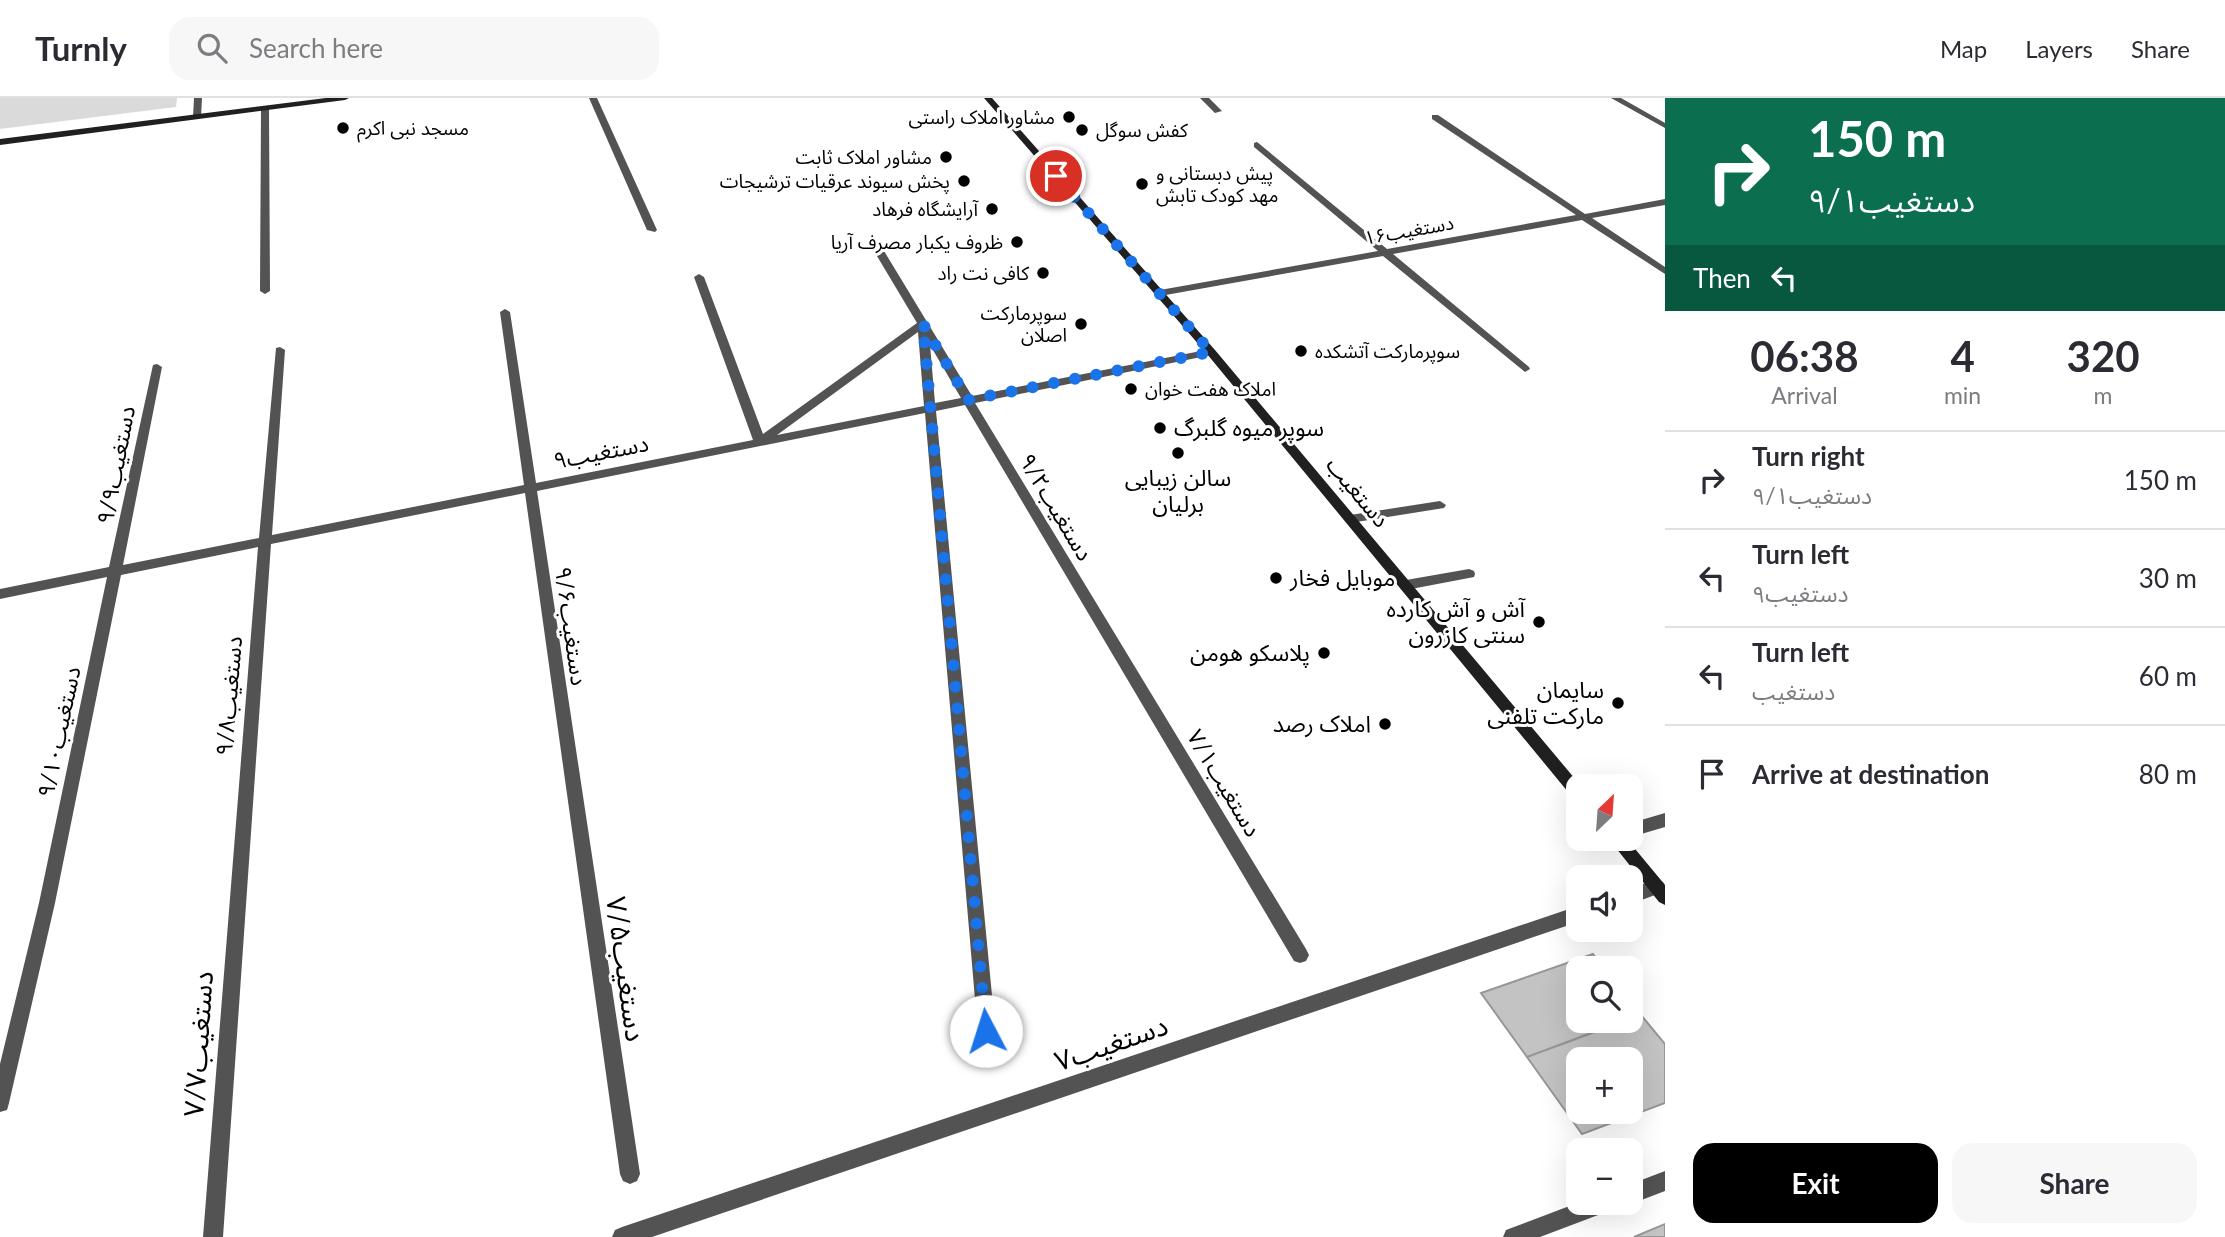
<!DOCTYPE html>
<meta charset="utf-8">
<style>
:root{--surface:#fff;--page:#f7f7f7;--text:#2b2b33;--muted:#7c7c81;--line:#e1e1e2;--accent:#000}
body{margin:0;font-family:Lato,"Noto Sans Arabic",sans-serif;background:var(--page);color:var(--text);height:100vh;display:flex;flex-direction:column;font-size:26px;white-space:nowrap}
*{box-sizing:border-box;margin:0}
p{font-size:23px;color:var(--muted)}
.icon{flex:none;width:38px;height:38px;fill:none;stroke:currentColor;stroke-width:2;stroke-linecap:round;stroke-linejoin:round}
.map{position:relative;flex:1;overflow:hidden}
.panel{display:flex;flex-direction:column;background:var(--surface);width:560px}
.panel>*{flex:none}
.hud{background:#0b6e4f;color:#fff;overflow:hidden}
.needle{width:46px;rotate:25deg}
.controls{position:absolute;left:1566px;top:676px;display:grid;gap:14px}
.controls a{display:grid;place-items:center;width:77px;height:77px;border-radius:14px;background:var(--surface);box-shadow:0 7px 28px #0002;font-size:35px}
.pin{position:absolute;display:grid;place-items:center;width:60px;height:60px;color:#fff;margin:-30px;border:4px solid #fff;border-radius:50%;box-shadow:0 2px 7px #0007}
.me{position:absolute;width:77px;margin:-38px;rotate:355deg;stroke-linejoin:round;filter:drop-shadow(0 0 5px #0008)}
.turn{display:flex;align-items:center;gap:24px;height:147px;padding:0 28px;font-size:32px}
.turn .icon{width:91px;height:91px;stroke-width:2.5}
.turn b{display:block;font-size:49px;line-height:60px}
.then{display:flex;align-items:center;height:66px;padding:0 28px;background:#0003;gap:14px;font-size:26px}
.eta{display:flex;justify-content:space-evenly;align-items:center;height:119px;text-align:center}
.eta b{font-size:42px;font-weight:700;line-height:49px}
.button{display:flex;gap:14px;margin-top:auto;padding:14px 28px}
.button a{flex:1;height:80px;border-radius:21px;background:var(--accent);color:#fff;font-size:28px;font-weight:700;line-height:80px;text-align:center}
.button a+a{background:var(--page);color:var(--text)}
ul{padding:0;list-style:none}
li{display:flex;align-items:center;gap:21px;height:98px;padding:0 28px;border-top:2px solid var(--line)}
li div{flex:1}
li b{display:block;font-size:26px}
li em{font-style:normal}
header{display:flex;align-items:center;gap:42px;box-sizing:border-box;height:98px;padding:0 35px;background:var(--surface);border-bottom:2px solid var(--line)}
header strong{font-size:33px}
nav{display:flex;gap:38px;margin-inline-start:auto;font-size:24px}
.search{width:490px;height:63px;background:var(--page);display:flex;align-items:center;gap:18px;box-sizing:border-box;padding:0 24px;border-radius:21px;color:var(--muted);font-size:26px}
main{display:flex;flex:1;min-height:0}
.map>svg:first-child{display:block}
.green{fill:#dadada}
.building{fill:#c3c3c3;stroke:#979797;stroke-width:2;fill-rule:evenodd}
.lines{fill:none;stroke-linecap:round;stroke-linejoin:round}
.street{fill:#535353;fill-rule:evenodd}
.secondary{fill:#202020;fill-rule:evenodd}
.route{stroke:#1a73e8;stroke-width:12;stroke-dasharray:0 21.6}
.poi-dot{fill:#000;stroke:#fff;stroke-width:2.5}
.labels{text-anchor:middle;stroke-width:6;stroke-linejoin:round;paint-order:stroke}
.far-poi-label{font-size:19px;fill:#000;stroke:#fff;text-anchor:end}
.far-street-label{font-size:19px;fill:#000;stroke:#fff}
.poi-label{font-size:23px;fill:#000;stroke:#fff;text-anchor:end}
.street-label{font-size:23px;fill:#000;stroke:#fff}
.near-street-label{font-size:28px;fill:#000;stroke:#fff}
</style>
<header>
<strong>Turnly</strong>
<div class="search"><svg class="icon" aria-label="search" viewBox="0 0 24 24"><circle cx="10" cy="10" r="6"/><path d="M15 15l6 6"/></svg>Search here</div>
<nav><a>Map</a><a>Layers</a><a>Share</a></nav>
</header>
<main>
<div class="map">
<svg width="1665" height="1139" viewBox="0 0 1665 1139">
<rect width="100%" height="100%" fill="#fff"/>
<!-- green -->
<path class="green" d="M0,0h177l-1,9 -176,22z"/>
<!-- building -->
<path class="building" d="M1593,856l11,14h-26v52h48l-99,37 -46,-64z
M1641,917l24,29v59l-83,31 -55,-77zM1578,961h53v52h-53z
M1665,1126v13h-31z"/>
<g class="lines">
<!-- street -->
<path class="street" d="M194,0h8l-1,19 -4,2 -4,-2z
M589,0h8l60,132 -2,2 -8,-2z
M1200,0h9l13,13 -7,2z
M1611,0h10l44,25v5z
M265,8l4,2 1,183 -5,3 -5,-3 1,-183z
M1432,17h6l147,99 80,-15v6l-73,13 73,49v7l-83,-54 -189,34 136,113 1,2 -5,3 -142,-116 -223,40 -5,-3 5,-3 218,-39 -124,-104v-4l3,-1 130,107 189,-34 -144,-96z
M873,146l8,2 91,150 239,-47 5,3 -5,3 -236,48 331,546 3,6 -3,6 -6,2 -6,-2 -329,-556 -29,6 62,647 -3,6 -6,3 -6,-3 -3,-6 -55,-645 -388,78 103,683 -3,7 -7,3 -7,-3 -3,-7 -95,-681 -254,51 -48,693h-20l55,-690 -137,28 -66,328 -46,200 -2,7 -7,2v-48l39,-161 68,-326 -107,22v-10l109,-22 44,-202 4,-1 5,3 -39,198 136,-27 17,-190 4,-1 5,3 -13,185 252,-50 -24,-173 5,-3 5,3 26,171 217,-43 -59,-163 5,-3 5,3 59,157 154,-111 -46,-77zM918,234l6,74 -147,29zM930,247l31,53 -26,5z
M1440,403l6,4 -2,3 -94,15 -6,-4 6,-4z
M1469,471l5,2 1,3 -1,3 -68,13 -7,-5 7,-5z
M1665,715v14l-34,10v-14z
M1657,781l6,3 2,5 -2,5 -32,12v-16z
M1578,808v16l-926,315h-40l3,-7 7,-3z
M1665,1073v20l-34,13 -4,-2h4v-18z
M1580,1104h37l-3,7 -74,28h-37l3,-7z"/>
<!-- secondary -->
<path class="secondary" d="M326,0h23l-4,2 -345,45v-6z
M984,0h8l223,252 366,436h-3v13l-5,-1 -366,-444z
M1608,740h18l39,47v20l-6,-3z"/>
</g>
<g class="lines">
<!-- route -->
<path class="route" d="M986,933l-63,-707 45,76 243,-48 -155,-176"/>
</g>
<!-- markers -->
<g class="poi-dot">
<circle cx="1069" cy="19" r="7"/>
<circle cx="343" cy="30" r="7"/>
<circle cx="1082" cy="32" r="7"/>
<circle cx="946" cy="59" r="7"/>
<circle cx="964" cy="83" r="7"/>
<circle cx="1142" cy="86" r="7"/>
<circle cx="992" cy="111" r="7"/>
<circle cx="1017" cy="144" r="7"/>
<circle cx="1043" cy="175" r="7"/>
<circle cx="1081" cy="226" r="7"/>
<circle cx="1301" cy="253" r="7"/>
<circle cx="1131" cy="291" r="7"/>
<circle cx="1160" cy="330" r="7"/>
<circle cx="1178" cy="355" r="7"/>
<circle cx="1276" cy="480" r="7"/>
<circle cx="1539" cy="524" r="7"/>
<circle cx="1324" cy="555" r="7"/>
<circle cx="1618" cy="605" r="7"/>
<circle cx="1385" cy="626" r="7"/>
</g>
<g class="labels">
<!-- far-poi labels -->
<g class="far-poi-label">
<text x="1055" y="26">مشاور املاک راستی</text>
<text x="357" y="37" text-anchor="start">مسجد نبی اکرم</text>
<text x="1096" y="39" text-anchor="start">کفش سوگل</text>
<text x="932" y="66">مشاور املاک ثابت</text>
<text x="1156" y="82" text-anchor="start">پیش دبستانی و<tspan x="1156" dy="22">مهد کودک تابش</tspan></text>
<text x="950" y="90">پخش سیوند عرقیات ترشیجات</text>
<text x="978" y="118">آرایشگاه فرهاد</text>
<text x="1003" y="151">ظروف یکبار مصرف آریا</text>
<text x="1029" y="182">کافی نت راد</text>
<text x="1067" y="222">سوپرمارکت<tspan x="1067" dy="22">اصلان</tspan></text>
<text x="1315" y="260" text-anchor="start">سوپرمارکت آتشکده</text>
<text x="1145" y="298" text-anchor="start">املاک هفت خوان</text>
</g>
<!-- far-street labels -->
<g class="far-street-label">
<text transform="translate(1409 132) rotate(-10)" y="7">دستغیب۱۶</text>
</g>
<!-- poi labels -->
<g class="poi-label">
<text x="1174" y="338" text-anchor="start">سوپر میوه گلبرگ</text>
<text x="1178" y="388" text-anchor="middle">سالن زیبایی<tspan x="1178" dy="26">برلیان</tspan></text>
<text x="1290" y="488" text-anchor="start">موبایل فخار</text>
<text x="1525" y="519">آش و آش کارده<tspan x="1525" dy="26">سنتی کازرون</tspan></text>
<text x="1310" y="563">پلاسکو هومن</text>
<text x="1604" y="600">سایمان<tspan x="1604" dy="26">مارکت تلفنی</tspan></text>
<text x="1371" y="634">املاک رصد</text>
</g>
<!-- street labels -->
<g class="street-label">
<text transform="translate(601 354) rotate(-11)" y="8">دستغیب۹</text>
<text transform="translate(116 367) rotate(-79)" y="8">دستغیب۹/۹</text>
<text transform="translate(1358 394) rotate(50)" y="8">دستغیب</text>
<text transform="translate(1056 409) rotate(59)" y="8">دستغیب۹/۲</text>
<text transform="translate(571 528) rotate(82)" y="8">دستغیب۹/۶</text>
<text transform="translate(229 598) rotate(-85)" y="8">دستغیب۹/۸</text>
<text transform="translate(59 634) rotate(-78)" y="8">دستغیب۹/۱۰</text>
<text transform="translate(1224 685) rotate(59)" y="8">دستغیب۷/۱</text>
</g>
<!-- near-street labels -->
<g class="near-street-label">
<text transform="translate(626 871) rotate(82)" y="10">دستغیب۷/۵</text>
<text transform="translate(1111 945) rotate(-19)" y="10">دستغیب۷</text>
<text transform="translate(198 946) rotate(-86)" y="10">دستغیب۷/۷</text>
</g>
</g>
</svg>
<div class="controls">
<a><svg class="needle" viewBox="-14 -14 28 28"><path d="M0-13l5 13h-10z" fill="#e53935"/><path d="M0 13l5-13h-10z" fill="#7c7c81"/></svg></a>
<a><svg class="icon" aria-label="sound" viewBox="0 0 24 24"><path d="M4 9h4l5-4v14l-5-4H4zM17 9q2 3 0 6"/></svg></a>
<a><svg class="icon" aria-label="search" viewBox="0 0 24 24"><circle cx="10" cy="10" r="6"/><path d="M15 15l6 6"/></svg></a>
<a>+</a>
<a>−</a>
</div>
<div class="pin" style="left:1056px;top:78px;background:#d93025"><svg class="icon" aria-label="arrive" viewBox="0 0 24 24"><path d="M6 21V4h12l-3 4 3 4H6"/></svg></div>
<svg class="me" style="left:986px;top:933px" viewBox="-20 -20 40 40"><circle r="19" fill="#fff"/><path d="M0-13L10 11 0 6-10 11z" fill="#1a73e8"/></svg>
</div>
<section class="panel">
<div class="hud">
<div class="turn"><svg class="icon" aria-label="right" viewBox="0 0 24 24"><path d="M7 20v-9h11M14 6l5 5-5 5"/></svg><div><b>150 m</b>دستغیب۹/۱</div></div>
<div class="then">Then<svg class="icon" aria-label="left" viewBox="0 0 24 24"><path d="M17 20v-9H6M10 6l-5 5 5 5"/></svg></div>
</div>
<div class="eta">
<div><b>06:38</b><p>Arrival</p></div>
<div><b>4</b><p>min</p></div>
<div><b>320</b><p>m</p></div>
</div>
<ul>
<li><svg class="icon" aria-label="right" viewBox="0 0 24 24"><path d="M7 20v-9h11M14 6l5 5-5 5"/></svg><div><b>Turn right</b><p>دستغیب۹/۱</p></div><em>150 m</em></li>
<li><svg class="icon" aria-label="left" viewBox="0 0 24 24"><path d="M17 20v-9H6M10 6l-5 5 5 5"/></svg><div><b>Turn left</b><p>دستغیب۹</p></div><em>30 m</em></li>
<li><svg class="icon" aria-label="left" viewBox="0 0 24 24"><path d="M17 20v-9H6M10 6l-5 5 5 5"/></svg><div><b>Turn left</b><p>دستغیب</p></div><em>60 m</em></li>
<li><svg class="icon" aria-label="arrive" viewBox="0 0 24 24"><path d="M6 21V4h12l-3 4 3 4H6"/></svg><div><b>Arrive at destination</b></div><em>80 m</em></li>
</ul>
<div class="button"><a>Exit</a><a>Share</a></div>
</section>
</main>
